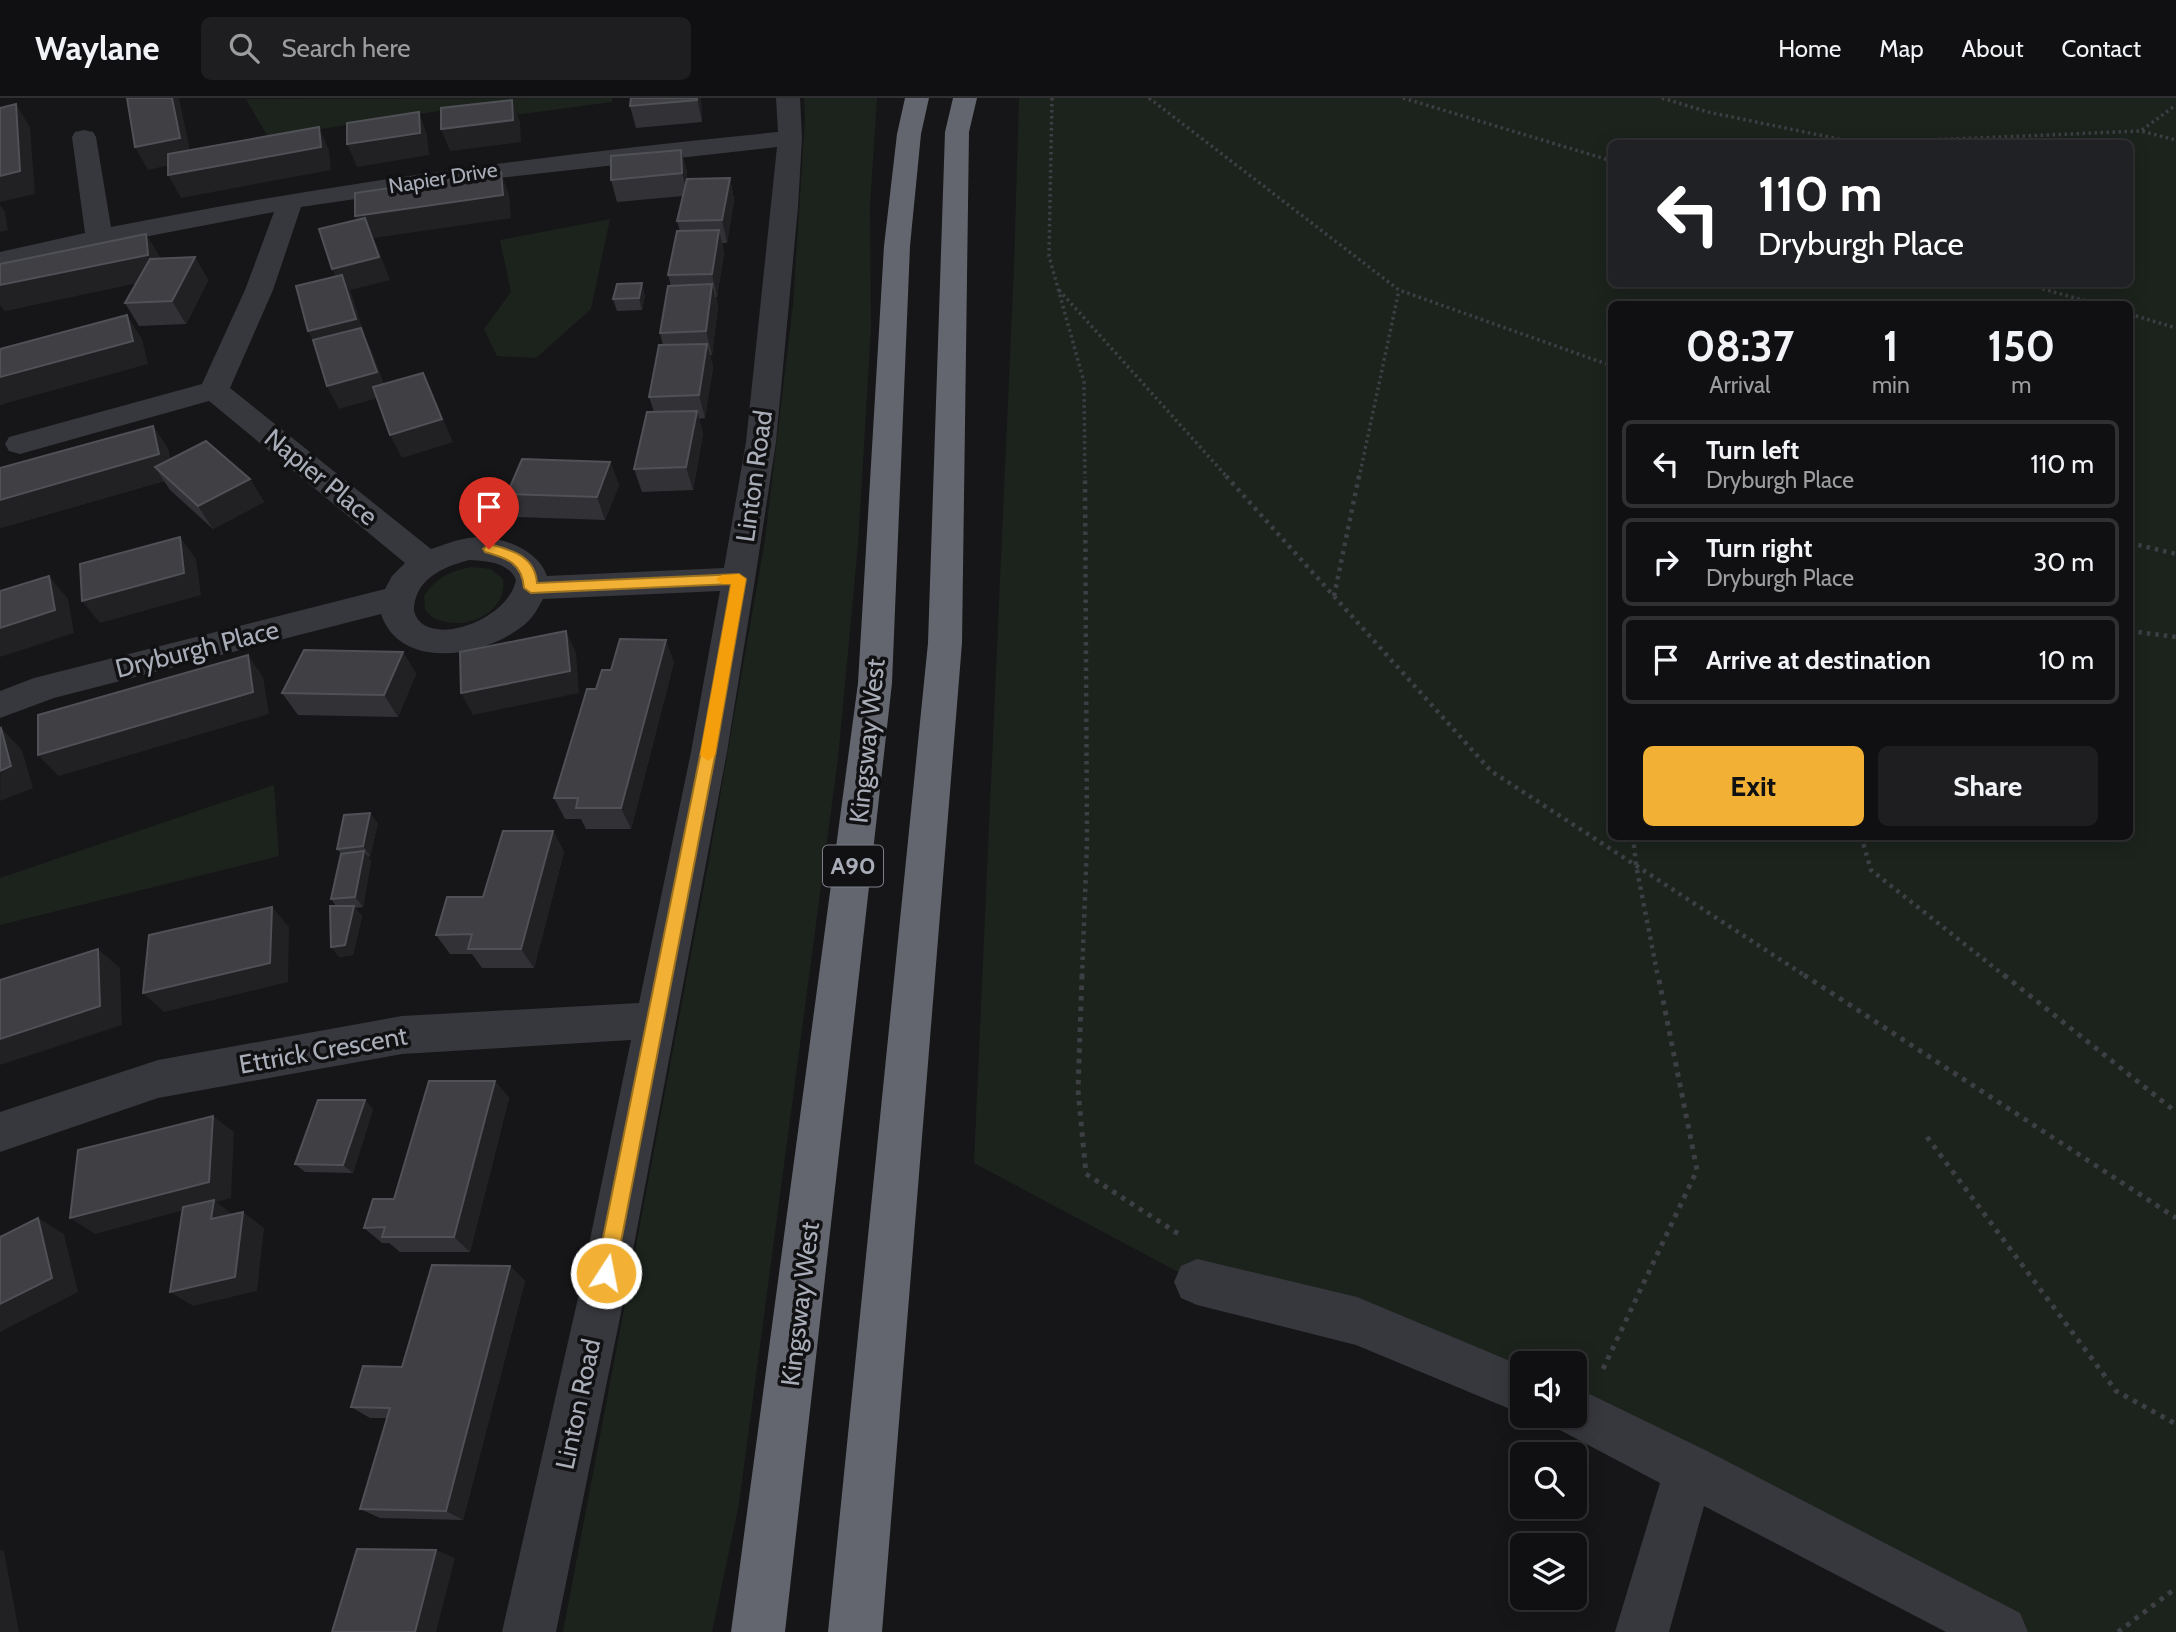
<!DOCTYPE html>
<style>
:root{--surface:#101012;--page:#1e1e20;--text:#f1f3f6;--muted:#9c9d9f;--line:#303032;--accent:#f2b134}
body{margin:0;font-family:Cabin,sans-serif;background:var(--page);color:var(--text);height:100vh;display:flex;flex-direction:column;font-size:26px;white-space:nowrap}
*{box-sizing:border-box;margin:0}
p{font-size:23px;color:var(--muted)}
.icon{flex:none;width:38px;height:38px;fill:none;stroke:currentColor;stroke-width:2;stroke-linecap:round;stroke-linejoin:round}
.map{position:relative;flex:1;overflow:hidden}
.details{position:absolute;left:1608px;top:203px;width:525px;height:539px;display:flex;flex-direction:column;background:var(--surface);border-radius:10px;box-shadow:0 4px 18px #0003,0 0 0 2px var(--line)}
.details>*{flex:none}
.top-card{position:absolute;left:1608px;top:42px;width:525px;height:147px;border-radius:10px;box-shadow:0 4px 18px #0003,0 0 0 2px var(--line);background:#202124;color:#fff;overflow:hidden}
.fabs{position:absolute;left:1510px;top:1253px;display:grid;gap:14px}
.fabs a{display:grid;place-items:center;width:77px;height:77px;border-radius:10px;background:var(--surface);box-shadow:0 4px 18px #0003,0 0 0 2px var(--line);font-size:35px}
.pin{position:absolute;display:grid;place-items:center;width:60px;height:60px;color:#fff;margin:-72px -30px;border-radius:50% 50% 50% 0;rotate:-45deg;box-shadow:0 0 7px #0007}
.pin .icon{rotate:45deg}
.me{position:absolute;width:77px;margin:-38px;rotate:11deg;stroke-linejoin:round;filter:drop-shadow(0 0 5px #0008)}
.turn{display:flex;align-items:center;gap:24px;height:147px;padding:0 35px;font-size:32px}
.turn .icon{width:91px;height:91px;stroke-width:2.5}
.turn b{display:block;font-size:49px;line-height:60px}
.eta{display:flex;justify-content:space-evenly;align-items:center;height:119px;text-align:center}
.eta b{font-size:42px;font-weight:700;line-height:49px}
.cta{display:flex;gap:14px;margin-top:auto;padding:14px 35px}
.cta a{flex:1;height:80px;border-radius:10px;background:var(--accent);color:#111;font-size:28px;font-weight:700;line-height:80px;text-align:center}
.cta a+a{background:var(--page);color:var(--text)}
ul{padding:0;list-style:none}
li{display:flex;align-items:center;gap:21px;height:88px;margin:0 14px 10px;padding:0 21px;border:4px solid var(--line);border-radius:10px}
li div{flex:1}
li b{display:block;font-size:26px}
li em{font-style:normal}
header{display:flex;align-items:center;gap:42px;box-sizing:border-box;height:98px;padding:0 35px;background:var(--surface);border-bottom:2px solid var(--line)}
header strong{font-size:33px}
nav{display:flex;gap:38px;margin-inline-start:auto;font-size:24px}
.search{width:490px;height:63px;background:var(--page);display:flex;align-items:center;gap:18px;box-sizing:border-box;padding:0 24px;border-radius:10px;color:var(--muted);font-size:26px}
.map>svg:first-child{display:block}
.green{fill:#1c231d;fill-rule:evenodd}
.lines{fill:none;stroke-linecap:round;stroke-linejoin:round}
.path-far2{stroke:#3d3f44;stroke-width:3.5;stroke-dasharray:2.5 3.5;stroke-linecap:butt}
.path-far1{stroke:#3d3f44;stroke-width:4.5;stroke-dasharray:3.5 5;stroke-linecap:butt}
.path{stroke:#3d3f44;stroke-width:5;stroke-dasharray:4.5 6;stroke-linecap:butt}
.minor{fill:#37383d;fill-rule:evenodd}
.highway{fill:#63666e;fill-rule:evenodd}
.wall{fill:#323236}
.shaded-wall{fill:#212124}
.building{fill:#3f3f44;stroke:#4f5156;stroke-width:2}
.route{fill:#f2b134;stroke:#9d7322;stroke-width:2}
.slow{fill:#f59e0b}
.labels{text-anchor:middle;stroke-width:7;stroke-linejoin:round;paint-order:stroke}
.far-street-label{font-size:21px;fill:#a8adb8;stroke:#111113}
.shield{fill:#111113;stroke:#7b7e86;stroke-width:2}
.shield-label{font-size:24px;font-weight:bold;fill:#a8adb8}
.street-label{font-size:26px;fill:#a8adb8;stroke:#111113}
</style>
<header>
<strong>Waylane</strong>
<div class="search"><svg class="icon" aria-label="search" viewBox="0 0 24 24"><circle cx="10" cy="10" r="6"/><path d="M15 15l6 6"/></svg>Search here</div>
<nav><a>Home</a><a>Map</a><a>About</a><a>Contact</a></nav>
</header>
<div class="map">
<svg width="2176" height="1534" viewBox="0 0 2176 1534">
<rect width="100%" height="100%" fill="#161618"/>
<!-- green -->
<path class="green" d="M612,0v4l-97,13 -4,-15 -243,37 -22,-38z
M804,0h73l-7,108 1,123 -13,216 -20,213 -99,746 -27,128h-149l146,-773 56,-319 28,-236 12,-185z
M1019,0h1157v1534h-175l-426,-220v-49h-53v27l-165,-69 -160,-39 -223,-119 40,-896zM1612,46h518v140h-518zM1612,206h518v532h-518z
M610,121l-19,90 -55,49 -39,-2 -13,-27 27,-37 -11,-52z
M472,469l19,2 12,10c5,32 -35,52 -64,41 -5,-1 -10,-6 -14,-10l-1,-14c13,-19 26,-25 48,-29z
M274,687l5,71 -279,69v-47z"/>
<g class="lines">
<!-- path-far2 -->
<path class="path-far2" d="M1052,0l-3,158 35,126 1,96
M1149,0l250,192 213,76
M1403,0l209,63
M1662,0l46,14 150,31 283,-12 35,9
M2142,32l34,-25
M2025,186l72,20
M1059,192l169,188
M2130,216l46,14
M1359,380l40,-188"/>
<!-- path-far1 -->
<path class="path-far1" d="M1226,378l265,295 316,206
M2130,445l46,11
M1334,498l25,-120
M2130,533l46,6
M1633,738l3,29 22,112
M1861,738l10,34 135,107
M1082,879l5,-134 -2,-367"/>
<!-- path -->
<path class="path" d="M1082,877l-4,115 8,84 94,61
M1804,877l372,243
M2004,877l172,137
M1927,1039l189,254 60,33
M1603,1271l94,-199 -39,-195
M2118,1534l58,-44"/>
<!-- minor -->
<path class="minor" d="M776,0h24l2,40 -4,69 -22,235 -21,137 -28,173 -103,546 -68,334h-54l76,-334 53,-258 -229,14 -244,44 -158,54v-40l158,-52 244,-44 237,-13 52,-251 29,-161 -177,8c-6,11 -12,22 -23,29 -38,29 -120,43 -139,-14l-327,84 -54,20v-27l34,-13 351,-89 7,-13 13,-13 -196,-162 -189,53 -11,-3 -4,-7 4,-7 193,-53 43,-94 29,-78 -177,34 -97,22v-16l85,-19 -13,-96 3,-5 9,-2 9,2 3,5 15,90c220,-44 443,-73 667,-95zM777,49l-31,295 -22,126 -177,8c-10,-29 -51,-42 -79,-38 -12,2 -25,7 -37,11l-201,-161 43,-98 28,-83 190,-28zM469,462c17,1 40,2 47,20 -8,42 -92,70 -102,31 0,-31 28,-44 55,-51z
M1197,1161l160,38 165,69v48l-166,-69 -159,-40 -16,-7 -7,-16 7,-16z
M1575,1289l132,64 313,162 8,19h-82l-242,-126 -35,126h-54l45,-149 -102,-54 -6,-13h23z"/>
<!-- highway -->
<path class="highway" d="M905,0h24l-8,36 -11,112 -18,437 -107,949h-54l127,-949 26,-437 13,-112z
M953,0h24l-8,34 -7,511 -80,989h-54l100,-989 17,-511z"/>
</g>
<!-- wall -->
<path class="wall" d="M631,0h70l1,24 -66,6 -6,-22z
M681,52l6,22v7l43,-1 4,22 -7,43h-5l2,10 -7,44h-1l2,10 -6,48h-2l3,12 -8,51 -6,1 4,15 -10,56 -51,2 -8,-23 20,-57 -5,-15 14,-52 -3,-12 11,-47 -3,-11 12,-44 -3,-10 6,-25 -66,6 -6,-22z
M160,159v2l35,-2 13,23 -22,44 -47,2 -14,-23 11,-20 -132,28z
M645,197l-3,15 -25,1 -4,-12z
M153,328l15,23 2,10 80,20 14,23 -51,27 -43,-39 -6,-9 -164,47v-60z
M610,364l9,23 -14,35 -88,-3 -10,-23z
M403,554l13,22 -18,43 -100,-2 -16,-22z
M674,564l-43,167h-45l-5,-10h-16l-11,-21 42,-109 15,-19z
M378,725l-8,33 -2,1 3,4 -8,46 -8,1 7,8 -9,39 -14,2 -3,-51 -5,-7 10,-45 -4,-5z
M553,733l11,21 -30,116h-52l-10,-14h-22l-14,-19 47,-38z
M495,983l14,17 -39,154h-70l-11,-9h-7l-18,-15 30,-29z
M373,1011l-20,64 -48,-1 -10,-8z
M510,1168l15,15 -62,239 -83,-2 -20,-9 27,-91h-17l-19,-11 51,-40z"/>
<!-- shaded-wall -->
<path class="shaded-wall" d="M172,0h7l13,62 -44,10 -13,-23z
M697,0h4v3l1,21z
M512,2l8,22 1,20 -71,9 -9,-22z
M16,6l14,23 5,67 -35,8v-26z
M419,14l8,23 2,20 -72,12 -10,-23z
M319,29l10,23 2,20 -150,28 -13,-23z
M681,52l6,22 1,23 -6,-22z
M501,74l8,23 2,23 -137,20 16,42 -40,10 3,8 12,39 7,14 16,44 -49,14 -12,-23 -7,-32 -12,-23 35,-39 -11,-23 33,-30 -10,-23z
M730,80l4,22 -7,43 -5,-23z
M0,107l5,7 3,18 -8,2z
M719,132l5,23 -7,44 -5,-23z
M146,136l14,23 2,21 -158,33 -4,-6v-20z
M195,159l13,23 -22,44 -14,-23z
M642,185l3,12 -3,15 -3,-12z
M712,186l6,23 -6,48 -6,-24z
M127,217l15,24 6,25 -148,41v-28z
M707,246l6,23 -8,51 -6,-23z
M423,275l30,69 -51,16 -12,-23z
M697,313l6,23 -10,56 -7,-23z
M153,328l15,23 7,28 -20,-10 9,14 -164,47v-28z
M610,364l9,23 -14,35 -8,-23z
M250,381l14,23 -51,27 -15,-23z
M180,439l16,22 5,36 -101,28 -18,-22z
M49,478l19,23 6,34 -74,24v-29z
M566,533l10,22 3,40 -106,22 -12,-22z
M666,542l8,22 -43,167 -10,-21z
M403,554l13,22 -18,43 -14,-22z
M248,557l15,22 6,37 -210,62 -21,-21z
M1,630l21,22 11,38 -33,13z
M370,715l8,10 -8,33 -7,-10z
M553,733l11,21 -30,116 -13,-19z
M364,753l7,10 -8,46 -8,-10z
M354,808l8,10 -9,39 -14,2 -8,-10z
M272,809l17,20 -1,55 -124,30 -21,-19z
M98,851l22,19 2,57 -122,40v-26z
M495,983l14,17 -39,154 -16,-15z
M365,1002l8,9 -20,64 -10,-8z
M213,1018l21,16 -3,66 -15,4 19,14 -24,3 3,-17 -119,32 -25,-16z
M243,1114l21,16 -7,63 -64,15 -23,-14z
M38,1120l26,16 14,58 -78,40v-28z
M510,1168l15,15 -62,239 -17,-9z
M0,1452l4,1 15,81h-19z
M436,1452l19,8 -19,74h-21z"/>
<!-- building -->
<path class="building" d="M127,0h45l8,40 -45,9z
M631,0h66v2l-67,6z
M512,2l1,20 -72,9v-21z
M16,6l4,67 -20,5v-68z
M419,14l1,21 -73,11v-21z
M319,29l2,20 -153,28v-21z
M681,52l1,23 -71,7v-24z
M501,74l2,23 -148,21v-23z
M730,80l-8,42 -45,1 10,-42z
M365,120l14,39 -47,12 -13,-40z
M719,132l-7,44 -44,1 9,-44z
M146,136l2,21 -148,30v-21z
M195,159l-23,44 -47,2 25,-44z
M342,177l14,44 -48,12 -12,-45z
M642,185l-3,15 -26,1 4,-15z
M712,186l-6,47 -46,2 8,-47z
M127,217l6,26 -133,36v-28z
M361,230l16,44 -50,14 -14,-46z
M707,246l-8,51 -50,2 10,-52z
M423,275l19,46 -52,16 -17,-48z
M697,313l-11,56 -52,2 13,-57z
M153,328l6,28 -159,46v-32z
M206,343l44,38 -52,27 -43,-39z
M522,361l88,3 -13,35 -90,-3z
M180,439l4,36 -102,28 -2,-37z
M49,478l6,34 -55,18v-37z
M566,533l4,40 -109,22 -1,-41z
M620,541l46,1 -45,168h-45l2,-10h-24l33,-109h9l6,-19h9z
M304,552l99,2 -19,43 -102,-2z
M248,557l5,37 -215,63v-40z
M1,630l10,38 -11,5v-42z
M370,715l-7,33 -26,3 7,-34z
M503,733h50l-32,118h-53l4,-15 -36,1 11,-38h36z
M364,753l-9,46 -24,2 10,-45z
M330,808h24l-9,39 -14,2z
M272,809l-2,56 -127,30 6,-58z
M98,851l2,57 -100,33v-59z
M429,983h66l-41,156h-72l3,-10 -21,1 9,-29h21z
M318,1002h47l-22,65 -48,-1z
M213,1018l-4,66 -139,36 8,-68z
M214,1102l-3,19 32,-7 -8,65 -65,15 13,-85z
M38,1120l14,60 -52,26v-67z
M432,1167l78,1 -64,245 -86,-2 30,-101 -39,-1 12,-41 39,1z
M357,1451l79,1 -21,82h-83z"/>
<!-- route -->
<path class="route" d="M489,446c23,6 46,12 48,39l202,-9 7,5 -30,172 -101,522 -2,6 -7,3 -7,-3 -3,-6 105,-522 30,-167 -200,9 -7,-5c-2,-25 -17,-30 -39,-36l-2,-3z"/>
<!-- slow -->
<path class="slow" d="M739,476l7,5 -31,176 -7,6 -8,-6 31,-171h-9l-6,-5 6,-4z"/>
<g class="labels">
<!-- far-street labels -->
<g class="far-street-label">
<text transform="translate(443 80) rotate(-9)" y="7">Napier Drive</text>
</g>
<!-- shield labels -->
<rect class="shield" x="823" y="747.5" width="60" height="41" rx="5"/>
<g class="shield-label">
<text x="853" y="776">A90</text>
</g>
<!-- street labels -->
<g class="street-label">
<text transform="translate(754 378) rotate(-82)" y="9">Linton Road</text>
<text transform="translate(321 379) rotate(39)" y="9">Napier Place</text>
<text transform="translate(197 551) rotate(-14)" y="9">Dryburgh Place</text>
<text transform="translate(867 643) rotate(-84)" y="9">Kingsway West</text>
<text transform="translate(323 952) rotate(-10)" y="9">Ettrick Crescent</text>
<text transform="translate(800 1206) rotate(-83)" y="9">Kingsway West</text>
<text transform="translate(578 1306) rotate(-78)" y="9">Linton Road</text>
</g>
</g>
</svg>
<div class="fabs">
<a><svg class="icon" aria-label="sound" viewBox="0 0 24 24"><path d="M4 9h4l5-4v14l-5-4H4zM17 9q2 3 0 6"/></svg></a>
<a><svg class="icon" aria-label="search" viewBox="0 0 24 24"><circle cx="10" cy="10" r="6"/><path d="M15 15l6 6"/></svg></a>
<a><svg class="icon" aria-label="layers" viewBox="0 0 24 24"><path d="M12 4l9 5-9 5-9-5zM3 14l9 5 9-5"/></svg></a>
</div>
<div class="pin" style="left:489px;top:451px;background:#d93025"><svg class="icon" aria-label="arrive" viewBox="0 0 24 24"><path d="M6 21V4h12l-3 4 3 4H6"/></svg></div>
<svg class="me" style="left:606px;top:1175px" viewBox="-20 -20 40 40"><circle r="17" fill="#f2b134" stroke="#fff" stroke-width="3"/><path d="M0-11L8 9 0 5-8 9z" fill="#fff"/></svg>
<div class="top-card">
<div class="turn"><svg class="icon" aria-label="left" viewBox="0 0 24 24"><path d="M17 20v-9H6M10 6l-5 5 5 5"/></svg><div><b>110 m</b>Dryburgh Place</div></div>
</div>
<section class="details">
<div class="eta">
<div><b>08:37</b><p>Arrival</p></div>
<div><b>1</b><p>min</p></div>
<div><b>150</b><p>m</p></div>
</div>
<ul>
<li><svg class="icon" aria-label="left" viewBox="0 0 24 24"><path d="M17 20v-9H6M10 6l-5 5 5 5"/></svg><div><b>Turn left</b><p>Dryburgh Place</p></div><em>110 m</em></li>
<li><svg class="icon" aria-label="right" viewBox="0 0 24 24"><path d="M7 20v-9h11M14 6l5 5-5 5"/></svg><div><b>Turn right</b><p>Dryburgh Place</p></div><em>30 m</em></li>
<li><svg class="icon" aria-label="arrive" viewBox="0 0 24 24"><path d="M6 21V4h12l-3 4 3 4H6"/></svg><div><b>Arrive at destination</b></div><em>10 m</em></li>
</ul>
<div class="cta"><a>Exit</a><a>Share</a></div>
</section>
</div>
